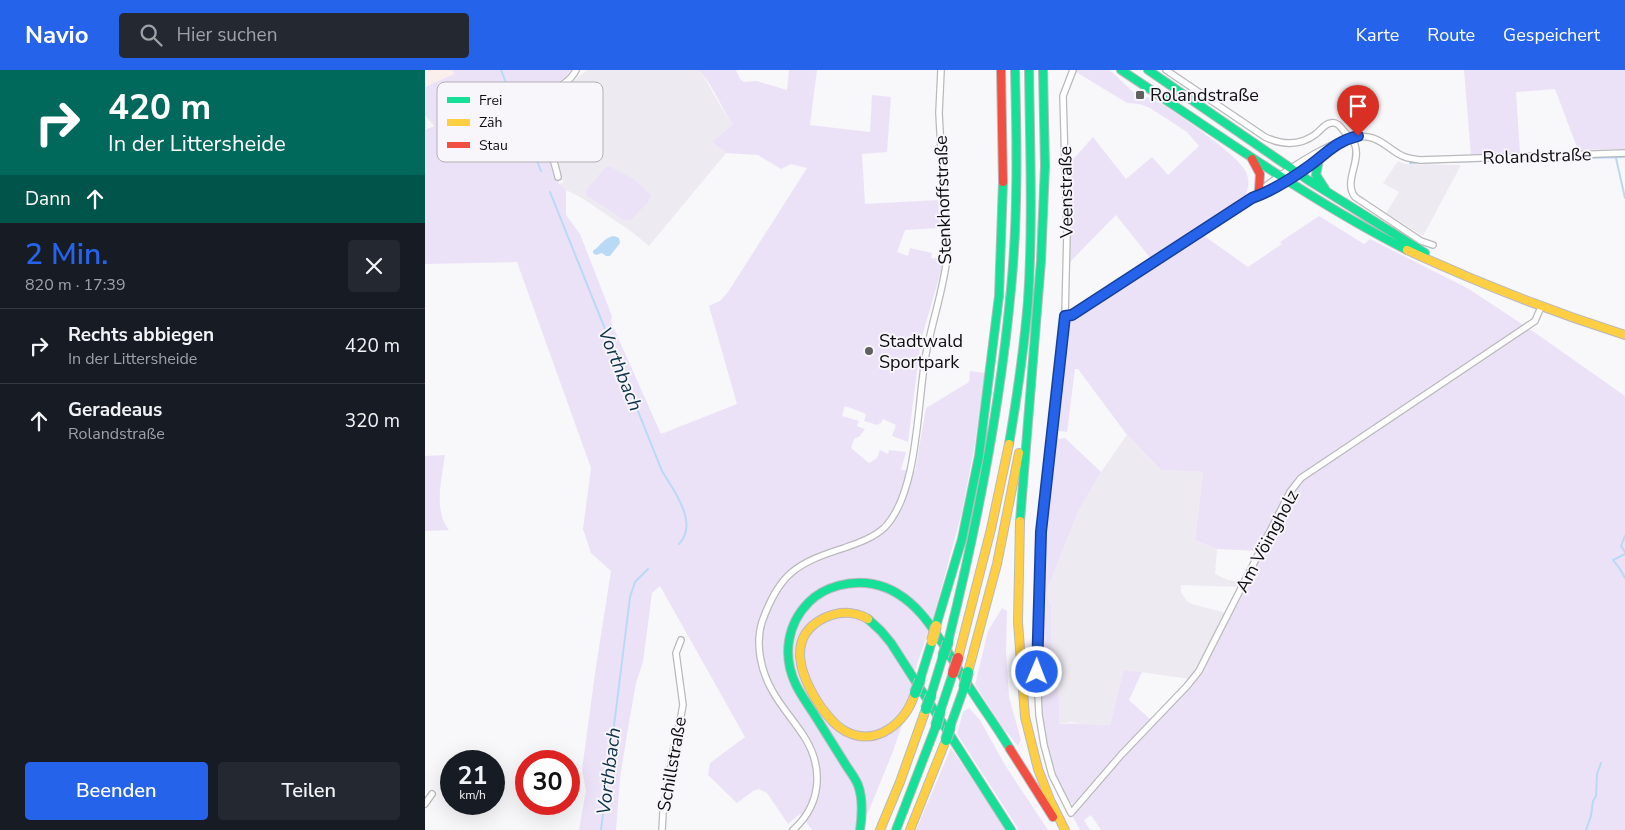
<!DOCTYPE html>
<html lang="de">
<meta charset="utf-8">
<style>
:root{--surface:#171b24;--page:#242831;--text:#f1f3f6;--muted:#9ea1a6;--line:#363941;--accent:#2563eb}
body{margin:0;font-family:"Nunito Sans",sans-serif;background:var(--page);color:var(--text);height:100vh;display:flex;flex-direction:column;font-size:19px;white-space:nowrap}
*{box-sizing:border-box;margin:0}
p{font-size:16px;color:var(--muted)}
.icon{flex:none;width:28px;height:28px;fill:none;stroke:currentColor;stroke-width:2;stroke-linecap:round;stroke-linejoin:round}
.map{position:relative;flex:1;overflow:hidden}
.side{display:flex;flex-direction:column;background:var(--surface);width:425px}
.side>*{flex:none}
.top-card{background:#00695c;color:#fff;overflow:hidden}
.speed{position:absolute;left:15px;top:680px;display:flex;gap:10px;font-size:25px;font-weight:700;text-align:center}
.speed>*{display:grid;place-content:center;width:65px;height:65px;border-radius:50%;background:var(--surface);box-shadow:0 5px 20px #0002;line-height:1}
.speed small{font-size:12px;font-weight:400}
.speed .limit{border:8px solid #d22;background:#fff;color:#111}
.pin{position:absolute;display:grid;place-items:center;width:42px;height:42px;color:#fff;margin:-51px -21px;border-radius:50% 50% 50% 0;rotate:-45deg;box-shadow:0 0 5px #0007}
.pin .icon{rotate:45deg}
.me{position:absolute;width:55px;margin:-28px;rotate:1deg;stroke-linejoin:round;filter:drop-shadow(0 0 4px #0008)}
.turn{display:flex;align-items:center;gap:18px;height:105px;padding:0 25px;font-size:22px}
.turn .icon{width:65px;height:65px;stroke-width:2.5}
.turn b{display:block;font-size:35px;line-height:42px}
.then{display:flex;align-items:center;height:48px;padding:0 25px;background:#0003;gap:10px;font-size:19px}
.round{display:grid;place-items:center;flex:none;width:52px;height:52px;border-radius:5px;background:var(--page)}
.summary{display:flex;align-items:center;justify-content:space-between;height:85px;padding:0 25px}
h1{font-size:30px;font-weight:600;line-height:38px;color:var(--accent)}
.cta{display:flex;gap:10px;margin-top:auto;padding:10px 25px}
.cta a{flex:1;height:58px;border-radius:5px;background:var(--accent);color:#fff;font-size:20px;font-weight:600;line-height:58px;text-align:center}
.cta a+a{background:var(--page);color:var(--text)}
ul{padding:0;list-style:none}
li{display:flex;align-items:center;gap:15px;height:75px;padding:0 25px;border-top:1px solid var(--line)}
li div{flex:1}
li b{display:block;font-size:19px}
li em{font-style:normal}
header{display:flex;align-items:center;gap:30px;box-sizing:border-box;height:70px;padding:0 25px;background:var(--accent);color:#fff}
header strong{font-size:24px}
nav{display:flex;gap:28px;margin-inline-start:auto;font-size:18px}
.search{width:350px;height:45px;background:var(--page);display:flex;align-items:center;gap:12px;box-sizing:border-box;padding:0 18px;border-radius:5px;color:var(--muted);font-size:19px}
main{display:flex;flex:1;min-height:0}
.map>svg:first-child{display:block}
.built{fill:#eeeaf2}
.industrial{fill:#fbefed}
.green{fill:#ece2f8}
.water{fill:#b9d9f5}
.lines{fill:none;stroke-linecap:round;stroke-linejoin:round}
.stream{stroke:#b9d9f5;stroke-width:2}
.street-casing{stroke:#bab9bb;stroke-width:8}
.fast-casing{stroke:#bab9bb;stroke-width:10}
.slow-casing{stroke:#bab9bb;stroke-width:10}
.jam-casing{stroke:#bab9bb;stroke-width:10}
.street{stroke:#fefefe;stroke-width:5.5}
.fast{stroke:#16e098;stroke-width:8}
.slow{stroke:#ffcf43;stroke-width:8}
.jam{stroke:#f24e42;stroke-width:8}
.fast-bridge-casing{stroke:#bab9bb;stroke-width:12;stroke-linecap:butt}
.slow-bridge-casing{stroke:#bab9bb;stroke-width:12;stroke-linecap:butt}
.jam-bridge-casing{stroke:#bab9bb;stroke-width:12;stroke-linecap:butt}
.fast-bridge{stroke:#16e098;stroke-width:10}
.slow-bridge{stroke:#ffcf43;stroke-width:10}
.jam-bridge{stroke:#f24e42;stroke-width:10}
.route-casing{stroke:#184099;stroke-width:12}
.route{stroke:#2563eb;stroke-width:9}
.poi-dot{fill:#606061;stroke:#f8f6fb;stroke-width:2}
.labels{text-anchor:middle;stroke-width:4;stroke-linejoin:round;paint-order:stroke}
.poi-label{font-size:18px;fill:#0e0e0f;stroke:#f8f6fb;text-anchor:start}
.street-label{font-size:18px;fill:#0e0e0f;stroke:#f8f6fb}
.water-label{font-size:19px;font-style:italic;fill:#0f314b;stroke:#f8f6fb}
.key{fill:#f8f6fb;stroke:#b2b0b4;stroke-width:1}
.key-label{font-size:14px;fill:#0e0e0f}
</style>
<header>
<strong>Navio</strong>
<div class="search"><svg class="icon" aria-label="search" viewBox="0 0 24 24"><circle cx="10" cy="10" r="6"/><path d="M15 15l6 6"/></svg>Hier suchen</div>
<nav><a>Karte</a><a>Route</a><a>Gespeichert</a></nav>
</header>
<main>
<section class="side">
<div class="top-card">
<div class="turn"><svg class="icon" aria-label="right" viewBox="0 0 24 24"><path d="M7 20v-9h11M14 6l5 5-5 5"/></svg><div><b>420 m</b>In der Littersheide</div></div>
<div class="then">Dann<svg class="icon" aria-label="ahead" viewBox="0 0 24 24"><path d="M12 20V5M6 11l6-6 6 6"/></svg></div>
</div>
<div class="summary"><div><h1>2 Min.</h1><p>820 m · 17:39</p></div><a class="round"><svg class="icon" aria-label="close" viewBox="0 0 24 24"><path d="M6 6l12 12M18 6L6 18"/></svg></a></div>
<ul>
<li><svg class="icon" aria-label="right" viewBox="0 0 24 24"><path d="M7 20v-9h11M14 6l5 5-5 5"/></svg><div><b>Rechts abbiegen</b><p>In der Littersheide</p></div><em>420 m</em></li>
<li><svg class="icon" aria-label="ahead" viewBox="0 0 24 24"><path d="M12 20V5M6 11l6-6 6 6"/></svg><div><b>Geradeaus</b><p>Rolandstraße</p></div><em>320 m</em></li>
</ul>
<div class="cta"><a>Beenden</a><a>Teilen</a></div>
</section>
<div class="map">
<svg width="1200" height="760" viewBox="0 0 1200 760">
<rect width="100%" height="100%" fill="#f8f7fa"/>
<!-- built -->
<path class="built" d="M162,0h112l4,5 18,32 12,17 -21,18 14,11 -77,93 -17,-14 -50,-34 -16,-8 -7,-6 5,-2 -4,-5 -18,-64 1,-5 6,-7z
M973,91l7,3 56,1 -38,71 -37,-23 13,-21 -16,-9z
M702,365l34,35 42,2 -8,68 22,9 -2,25 13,6 13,2 -3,5 -57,-2v8l6,8 5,3 34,9 -26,49 -10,17 -65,-9 -15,55 -15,1 -24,-4 -12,2v-25l-8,-58v-36l-5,-12 32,-81 23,-40z"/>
<!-- industrial -->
<path class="industrial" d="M0,0h27l2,4 -29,13z"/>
<!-- green -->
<path class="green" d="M27,0h119c-9,16 -29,17 -45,17l7,16 4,19 22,62 7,6v25l14,19 32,82 -1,6 50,112 76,-30 -28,-98 11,-5 8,-9 79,-124 -16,-4 -10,5 -23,-14 -32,-2 -14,-11 21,-18c-11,-15 -22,-42 -34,-54h37l4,9 4,3 12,-1 31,9 2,-20h28l-7,55 60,7 2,-37 19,2 -4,55 -25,2 3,50 73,-4 2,28 -35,2 -8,22 11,4 2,-8 22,5 -1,5 11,1 -1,12 -20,69 -13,102 -16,-6 4,-11 -13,-6 -2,4 -4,2 -13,-4 2,-6 -2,-2 -19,-7 -3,10 17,5 -2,5 8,3 -5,7 -6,3 -3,9 18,15 8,-5 3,-8 8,4 1,-4 17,2 -5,18 14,1 11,-63 43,-26 1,-11 15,2 -10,70 -13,69 -28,103 -19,55 -12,52 -11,32 -27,66 -7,10h-46l-12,-16 -12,10 -21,-31 -8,-4 -6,2 -16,12 -29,-28 2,-12 35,-26 -85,-151 -8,7 -9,69 -7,21 -7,40 -9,55 -4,52h-37l7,-40 -4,-20 13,-97 16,-102 -20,-18 -8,-24 8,-61 -74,-206 -92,2v-134l9,-4 -9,-11v-28l29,-13z
M652,0h32c10,7 18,18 29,25 4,2 10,2 15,4 18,10 86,56 93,73 4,9 2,17 -1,26l-94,61 -35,-44 -47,48 2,-43 -2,-56 24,-27 33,42 26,-22 16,18 31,-29 -12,-14 -37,-24 -11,-4 -12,-1 -51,-31z
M1039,0h161v79l-47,1 -23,-61 -39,3 4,61 -49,3z
M184,96l25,13 17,16 -2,6 -18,19h-7l-38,-25 1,-6 18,-21z
M894,146l45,28 6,-5 99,50 65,43 91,64v434h-524l-10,-15 -7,5 6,10h-10l-9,-17 128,-142 61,-120 -43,-2 -22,-9 8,-68 -42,-2 -34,-35 -49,-66h-3l-8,63 -13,-2 13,-106 136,-89 45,32 34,-23 -2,-2z
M640,368l36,34 -23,40 -32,81 5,12v36l8,58v25c17,-2 34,2 51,1l14,-55 18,2 -13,28 22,20 -74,82 -4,2 -5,-3 -12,-22 -13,-48 -4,-47 1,-112 7,-88 6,-44z
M20,385c-3,23 -12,55 4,75l-24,1v-75z
M577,538l5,3 -1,41 3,45 12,43 -3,6 -15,-18 -28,-43 13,-54z
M544,638l11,12 25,45 43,65h-29l-62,-96 6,-22z
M526,678l56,82h-91z"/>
<!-- water -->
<path class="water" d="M189,166l5,2 1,5 -10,13h-4l-4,-3 -6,2 -3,-2v-2c7,-5 12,-14 21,-15z"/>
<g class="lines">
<!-- stream -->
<path class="stream" d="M76,0l40,101
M1191,88l9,40
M985,93l215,-6
M125,122l112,279c12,20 37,52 17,73
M1200,466l-4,10 4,6
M1200,484l-12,6 7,9 5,9
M176,760l29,-233 5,-15 13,-13
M1161,760l5,-14 2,-15 3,-5 1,-22 4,-11"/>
<!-- street casing -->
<g class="street-casing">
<path id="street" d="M648,0l-10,26 4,137 -2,83 -24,217 -4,139 2,43 5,30 8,30 19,38 50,-58 66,-69 12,-15 91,-179 11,-14 234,-157 6,-14
M741,0l99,67c17,8 35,9 51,-3 5,-4 8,-10 15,-11 6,-1 9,3 12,7 4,5 10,9 12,15 6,17 -12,37 0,52l66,44 12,4
M133,107c-6,-28 -20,-52 -18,-81 13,-5 30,-13 36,-26
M829,128c28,-10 55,-30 78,-50
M640,246l7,-1 169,-109c8,-5 14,-12 21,-17 22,-17 79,-57 106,-52 15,2 23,15 37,20 5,2 11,2 15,3l205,-7
M0,734l7,-10
M237,760l1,-17 11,-66 5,-9 -1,-6 5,-27 -7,-52 5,-13
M368,760c28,-25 31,-61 12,-92 -10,-16 -23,-30 -32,-46 -12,-20 -18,-48 -11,-70 17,-48 34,-59 82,-74 14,-5 29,-10 40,-20 35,-35 33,-127 42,-174 6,-32 17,-63 21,-96l-8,-145 2,-43"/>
</g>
<!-- fast casing -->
<g class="fast-casing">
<path id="fast" d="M696,0c94,62 186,129 286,180
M723,0l160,110 117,73
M894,89l-3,16 9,14
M584,374c8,-47 15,-95 19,-143 5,-76 2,-154 1,-231
M595,451l21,-260 4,-95 -2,-96
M443,549l13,12 10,12 120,187
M511,556l26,-87 17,-83 20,-160 4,-114
M523,572c29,-116 52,-233 63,-353 7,-73 6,-146 4,-219
M495,610l12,-39
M506,625l12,-39
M515,642l13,-39
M525,657l14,-39
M435,760c2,-14 3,-32 -2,-45 -3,-8 -10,-16 -14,-23 -10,-16 -20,-32 -30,-48 -6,-9 -13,-19 -18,-29 -14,-29 -9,-61 13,-83 16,-16 42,-22 64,-18 48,9 71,64 95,101 14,22 29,42 42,64
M471,760l40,-104"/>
</g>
<!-- slow casing -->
<g class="slow-casing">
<path id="slow" d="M982,180c71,33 143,61 218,85
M595,451l-2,101 7,95 13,52 12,31 15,30
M443,549c-14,-8 -29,-8 -44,-1 -40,20 -22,61 -3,89 7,9 14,19 24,24 32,17 61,-9 70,-38
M533,588l33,-129 18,-85
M543,602l29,-108 22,-111
M455,760l20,-48 26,-73
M485,760l36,-90"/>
</g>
<!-- jam casing -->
<g class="jam-casing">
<path id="jam" d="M576,0l2,112
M827,89l8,15 -1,16
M585,679l43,68"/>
</g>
<!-- street -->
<use href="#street" class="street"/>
<!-- fast -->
<use href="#fast" class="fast"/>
<!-- slow -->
<use href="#slow" class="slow"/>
<!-- jam -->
<use href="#jam" class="jam"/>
<!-- fast-bridge casing -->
<g class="fast-bridge-casing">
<path id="fast-bridge" d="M518,586l5,-14
M539,618l4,-16
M490,623l5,-13
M501,639l5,-14
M511,656l4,-14
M521,670l4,-13"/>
</g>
<!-- slow-bridge casing -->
<g class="slow-bridge-casing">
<path id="slow-bridge" d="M507,571l4,-15"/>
</g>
<!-- jam-bridge casing -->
<g class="jam-bridge-casing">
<path id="jam-bridge" d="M528,603l5,-15"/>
</g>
<!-- fast-bridge -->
<use href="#fast-bridge" class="fast-bridge"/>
<!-- slow-bridge -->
<use href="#slow-bridge" class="slow-bridge"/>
<!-- jam-bridge -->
<use href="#jam-bridge" class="jam-bridge"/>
</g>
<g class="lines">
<!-- route casing -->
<g class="route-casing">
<path id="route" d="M612,602l4,-140 24,-216 7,-1 180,-117c20,-7 39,-19 57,-32 17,-12 27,-25 49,-30"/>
</g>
<!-- route -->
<use href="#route" class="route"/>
</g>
<!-- markers -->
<g class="poi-dot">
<rect x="710" y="20" width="10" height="10" rx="2.5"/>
<circle cx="444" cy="281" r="5"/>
</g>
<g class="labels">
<!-- poi labels -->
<g class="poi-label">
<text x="725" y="31">Rolandstraße</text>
<text x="454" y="277">Stadtwald<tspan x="454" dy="21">Sportpark</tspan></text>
</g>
<!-- street labels -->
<g class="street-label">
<text transform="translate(1112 86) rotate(-2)" y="6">Rolandstraße</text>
<text transform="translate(641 122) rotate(-91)" y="6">Veenstraße</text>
<text transform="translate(518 130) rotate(-92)" y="6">Stenkhoffstraße</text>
<text transform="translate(842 471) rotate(-62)" y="6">Am Vöingholz</text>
<text transform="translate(247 694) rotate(-80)" y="6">Schillstraße</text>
</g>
<!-- water labels -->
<g class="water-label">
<text transform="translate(196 299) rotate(68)" y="7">Vorthbach</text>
<text transform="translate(183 701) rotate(-83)" y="7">Vorthbach</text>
</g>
</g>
<!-- legend -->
<rect x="12" y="12" width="166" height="80" rx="8" class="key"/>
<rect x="22" y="27" width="23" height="6" fill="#16e098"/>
<rect x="22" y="49" width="23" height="7" fill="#ffcf43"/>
<rect x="22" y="72" width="23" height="6" fill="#f24e42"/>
<g class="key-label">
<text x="54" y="35">Frei</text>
<text x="54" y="57">Zäh</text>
<text x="54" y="80">Stau</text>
</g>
</svg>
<div class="speed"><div>21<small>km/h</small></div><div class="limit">30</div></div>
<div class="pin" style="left:933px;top:66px;background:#d93025"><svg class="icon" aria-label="arrive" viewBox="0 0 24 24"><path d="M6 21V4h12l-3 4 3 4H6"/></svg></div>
<svg class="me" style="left:612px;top:602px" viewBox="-20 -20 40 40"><circle r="17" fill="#2563eb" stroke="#fff" stroke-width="3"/><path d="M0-11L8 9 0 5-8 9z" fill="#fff"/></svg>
</div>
</main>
